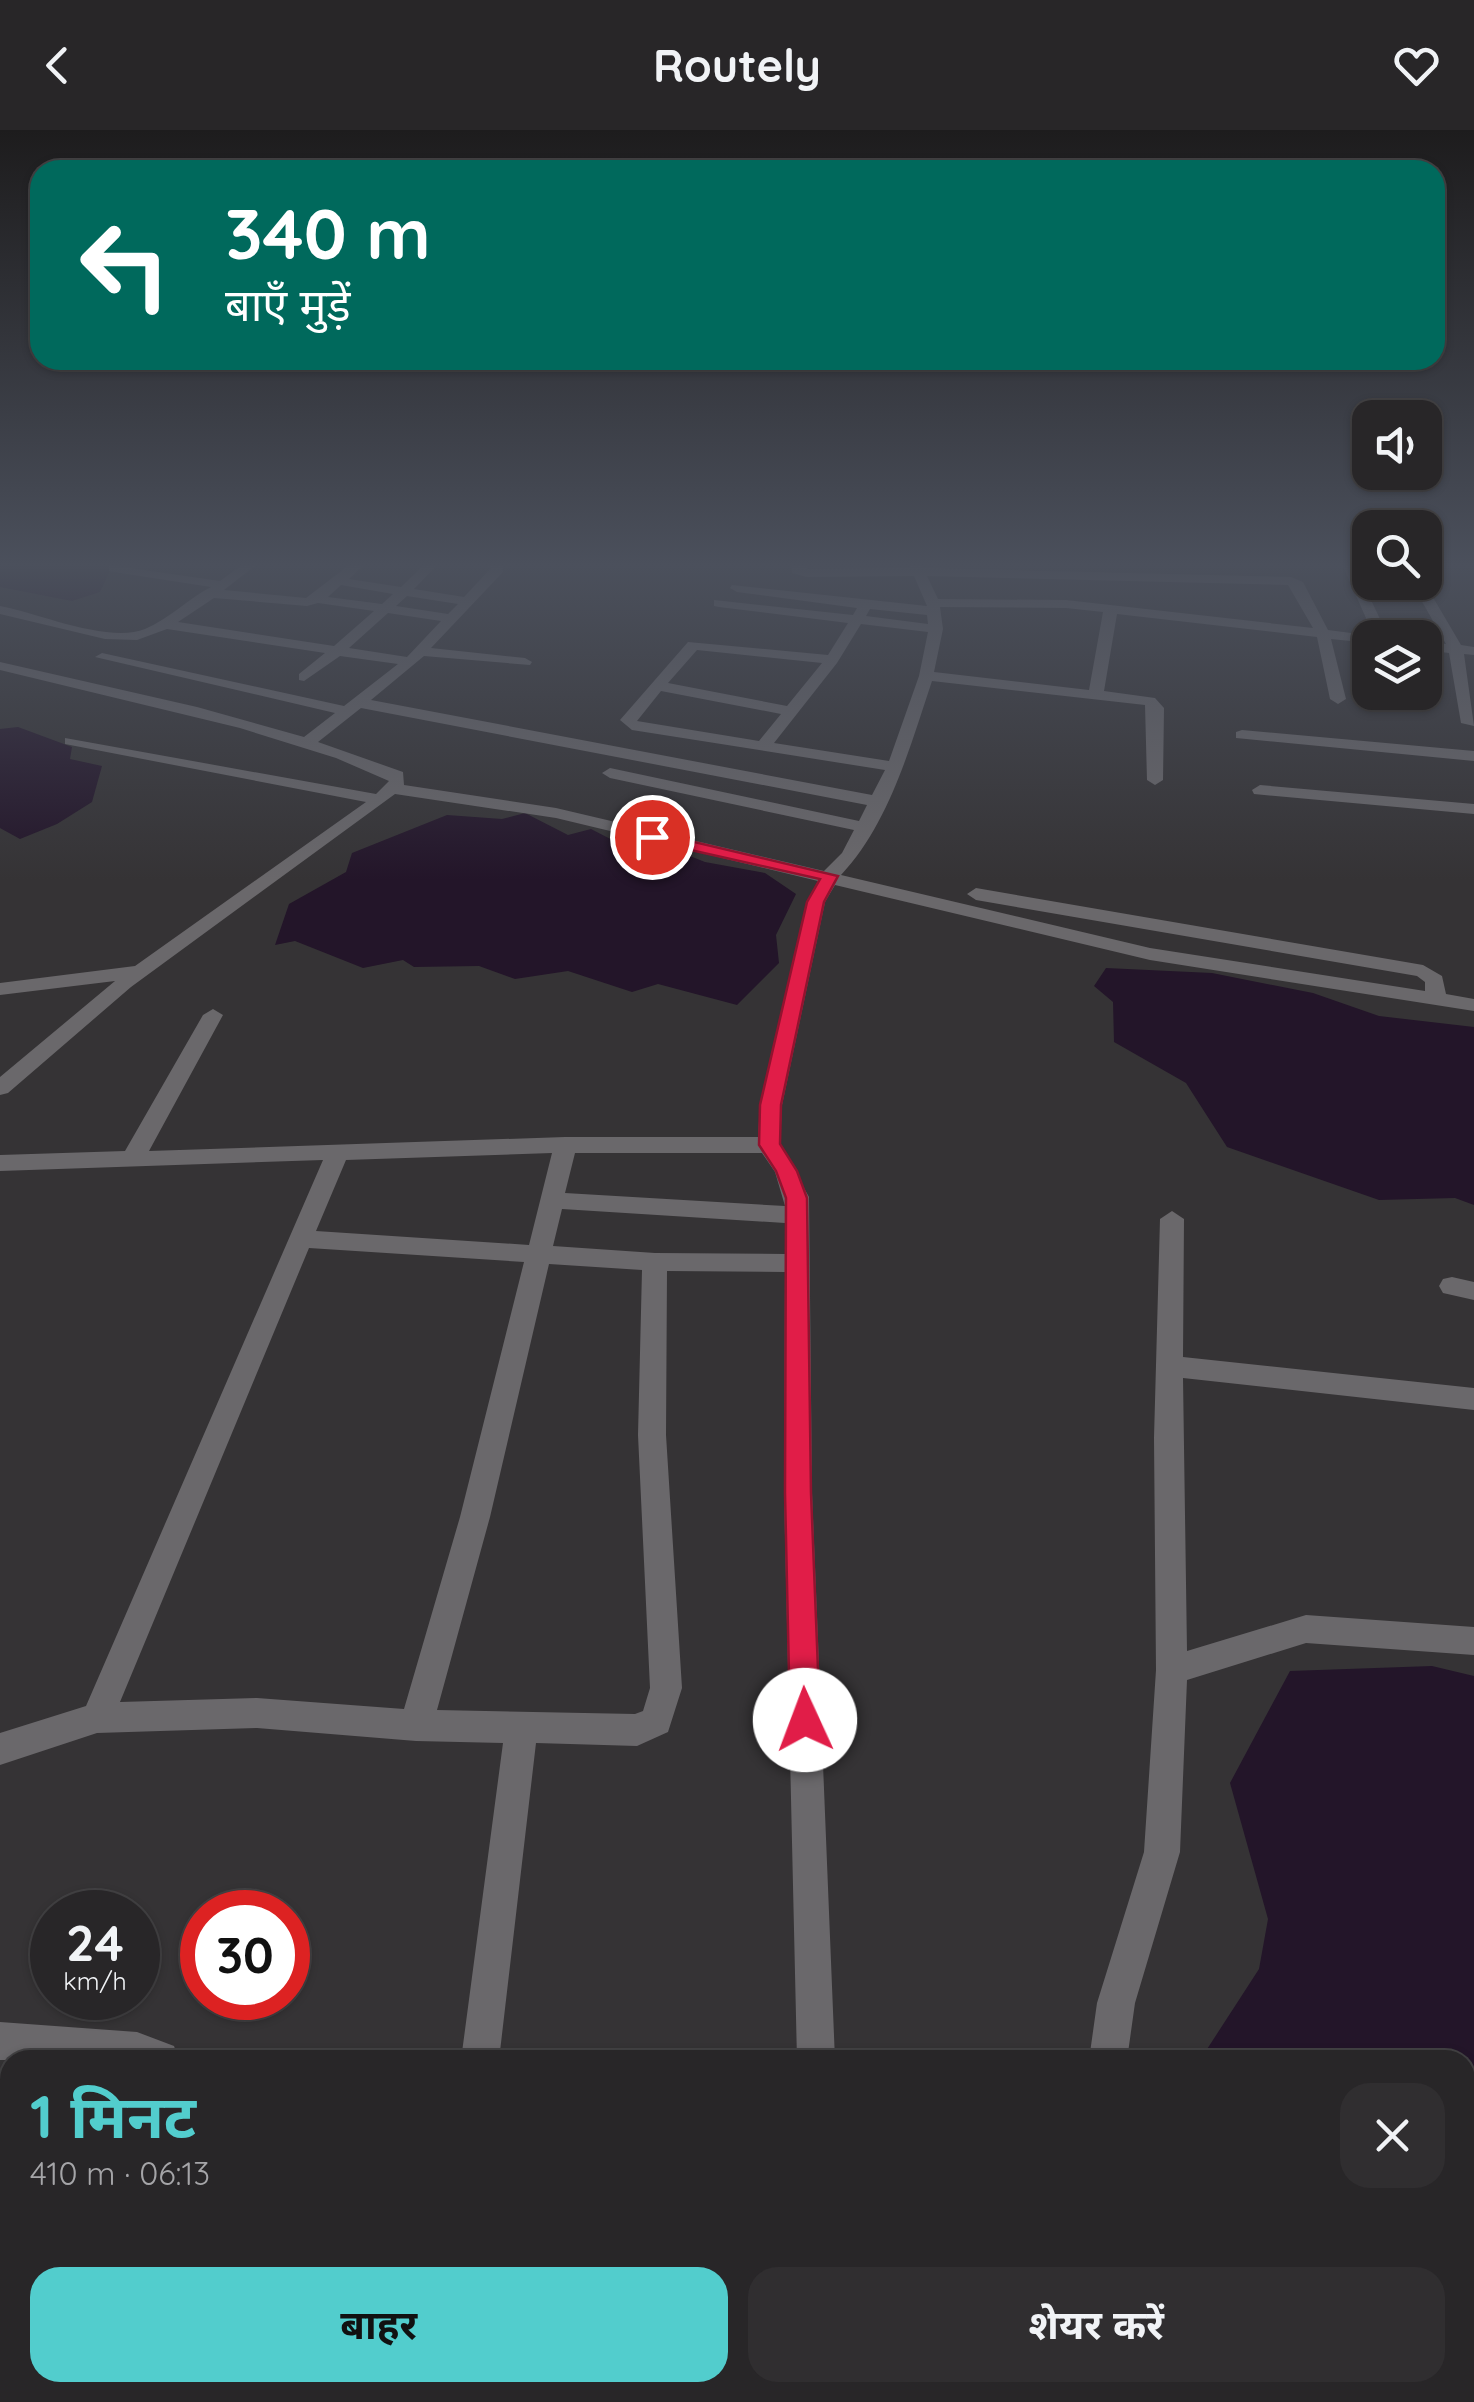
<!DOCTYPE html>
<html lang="hi">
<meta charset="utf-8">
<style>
:root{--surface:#282628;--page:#302e30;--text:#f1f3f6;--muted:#a5a5a8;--line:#444345;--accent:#52cdcd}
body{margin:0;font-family:Quicksand,"Noto Sans Devanagari",sans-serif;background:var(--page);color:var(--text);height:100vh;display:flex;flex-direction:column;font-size:38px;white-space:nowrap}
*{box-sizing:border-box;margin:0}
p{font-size:32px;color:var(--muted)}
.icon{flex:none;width:55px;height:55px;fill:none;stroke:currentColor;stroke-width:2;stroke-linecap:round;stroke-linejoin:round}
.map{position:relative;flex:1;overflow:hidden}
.drawer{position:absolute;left:0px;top:1920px;width:1475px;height:352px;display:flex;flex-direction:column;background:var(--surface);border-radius:30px 30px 0 0;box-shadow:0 2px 8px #0004,0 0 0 2px var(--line)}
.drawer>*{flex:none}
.hud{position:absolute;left:30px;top:30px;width:1415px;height:210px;border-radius:30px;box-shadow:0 2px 8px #0004,0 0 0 2px var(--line);background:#00695c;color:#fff;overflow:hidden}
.fabs{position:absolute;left:1352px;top:270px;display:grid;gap:20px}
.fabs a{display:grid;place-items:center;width:90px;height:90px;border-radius:20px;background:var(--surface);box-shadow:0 2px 8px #0004,0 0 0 2px var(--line);font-size:50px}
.speed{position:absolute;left:30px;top:1760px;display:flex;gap:20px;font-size:50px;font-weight:700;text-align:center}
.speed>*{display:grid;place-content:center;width:130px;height:130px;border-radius:50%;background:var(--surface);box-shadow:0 2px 8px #0004,0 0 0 2px var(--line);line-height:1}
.speed small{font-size:25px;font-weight:400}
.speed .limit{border:15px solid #d22;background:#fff;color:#111}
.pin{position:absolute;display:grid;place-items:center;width:85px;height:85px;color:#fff;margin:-42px;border:5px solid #fff;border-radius:50%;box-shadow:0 2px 10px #0007}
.me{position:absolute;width:110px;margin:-55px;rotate:358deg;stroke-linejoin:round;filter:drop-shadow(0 0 8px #0008)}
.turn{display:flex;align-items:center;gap:35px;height:210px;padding:0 30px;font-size:45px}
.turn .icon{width:130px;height:130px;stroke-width:2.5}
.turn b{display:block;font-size:70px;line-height:85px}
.round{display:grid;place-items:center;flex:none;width:105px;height:105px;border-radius:30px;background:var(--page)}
.overview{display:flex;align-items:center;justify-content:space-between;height:170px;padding:0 30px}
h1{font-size:60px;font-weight:700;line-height:75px;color:var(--accent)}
.action{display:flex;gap:20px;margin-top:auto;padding:20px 30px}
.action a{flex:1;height:115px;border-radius:30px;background:var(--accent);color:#111;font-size:40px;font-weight:700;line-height:115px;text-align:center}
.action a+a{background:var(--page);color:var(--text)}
header{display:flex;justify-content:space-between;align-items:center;height:130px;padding:0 30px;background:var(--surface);font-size:45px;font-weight:700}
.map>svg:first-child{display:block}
.water{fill:#231529}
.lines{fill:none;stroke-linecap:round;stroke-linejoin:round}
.minor{fill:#6a686b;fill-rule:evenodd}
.route{fill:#e11d48;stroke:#92132f;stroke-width:2.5}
</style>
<header><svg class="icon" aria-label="back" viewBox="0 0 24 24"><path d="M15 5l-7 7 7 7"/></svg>Routely<svg class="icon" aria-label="heart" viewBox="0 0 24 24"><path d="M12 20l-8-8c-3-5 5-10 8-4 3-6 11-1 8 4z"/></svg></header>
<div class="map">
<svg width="1474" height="2272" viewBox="0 0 1474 2272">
<rect width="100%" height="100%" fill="#353335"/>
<!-- water -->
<path class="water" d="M0,432h114l-14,30 -28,9 -72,-14z
M18,597l54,20 -2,12 32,7 -10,36 -35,22 -37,15 -20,-11v-99z
M525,683l43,22 23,-6 33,17 23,-7 58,23 60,11 31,21 -20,41 3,28 -42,42 -79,-21 -26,8 -64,-21 -53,8 -36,-13 -65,1 -11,-7 -40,8 -68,-27 -20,4 14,-41 57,-32 6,-19 95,-38 55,4z
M1106,838l106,5 101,20 66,23 95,11v178l-19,-7 -76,2 -152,-53 -41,-64 -72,-41 -1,-40 -19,-16z
M1432,1536l42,10v726h-298l-1,-9 290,-1v-332h-265l59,-91 9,-50 -38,-136 60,-112z"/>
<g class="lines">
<!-- minor -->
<path class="minor" d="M246,432h14l-36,28 82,8 47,-36h14l-18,17 52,8 26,-25h13l-26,27 50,8 27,-29 -10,-6h22v10l-72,76 94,10 7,4 -2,3 -106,-9 -53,44 501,95 13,-25 -253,-40 -12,-10 68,-78 140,13 20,-32 -129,-16 -5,-1v-6l139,15 4,-7 -120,-16 -7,-4 2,-3 195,21 -13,-30 -107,1 -15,-4 -1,-11h12l5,7 102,-1 -2,-6h12l3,6 368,9 12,5 25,48 46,6 -33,-74h12l36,76h-19v5l-39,-4 15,60 -8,5 -8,-5 -13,-62 -200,-23 -13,77 51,7 9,10 -1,72 -8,5 -8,-5 -2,-75 -213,-24c-22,66 -43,143 -91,194l309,73 275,43v-9l-8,-6 -441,-76 -9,-6 9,-6 447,77 19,11 4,18 28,5v12l-324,-51 -315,-75 -10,17 -43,203 -2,40 29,52 3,296 23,567h-38l-13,-567 1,-221 -118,-1 -1,164 16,253 -14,44 -31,14 -101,-3 -37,317h-38l42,-317 -87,-2 -159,-13 -160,5 -97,32v-32l86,-27 237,-546 -323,11v-16l125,-4 78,-136 10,-6 10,6 -74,136 416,-14h193l2,-32 47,-203 11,-21 -262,-63 -161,-24 -264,193 -123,106 -8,2v-18l115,-96 -115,14v-12l135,-17 231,-164 -301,-58v-6l311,56 13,-13 -53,-23 -96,-30 -240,-58v-8l197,45 107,30 31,-24 -240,-56 7,-4 242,53 54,-42 -58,-8 -36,25 -5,-1v-6l26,-21 -158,-24 -30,11 -32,-1 -105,-25v-8c38,7 109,38 145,23 24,-10 44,-31 66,-42l-97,-15 -5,-1v-6l111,16zM927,446l361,9 25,43 -247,-28 -128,-1zM341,455l52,9 -11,10 -54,-7zM407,466l51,8 -10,10 -52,-8zM214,468l93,8 11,-3 56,8 -40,35 -156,-24zM940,477l126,1 37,4 -14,78 -155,-18 9,-43zM870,479l57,6 1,9 -62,-8zM388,483l53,8 -34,36 -58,-9zM861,494l67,8 -9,44 -30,85 -115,-18 63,-80zM697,520l125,13 -35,43 -119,-23zM661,561l120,23 -22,27 -122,-20zM361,578l506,97 -8,16 -249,-53 -8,5 8,5 244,52 -12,23 -18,18 -268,-63 -152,-23 -1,-13 -85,-30zM552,1023l-23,92 -213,-14 30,-71zM575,1023h187l13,19 10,34 -220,-13zM562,1079l223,14v31l-130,-1 -102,-7zM309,1118l215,14 -64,255 -56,192 -147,-11 -137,4zM549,1134l93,6 -4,165 12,253 -7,23 -8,3 -198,-4 53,-193z
M1411,452h13l37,63 13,2v8l-10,-1 10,72 -13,-3 -12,-70 -24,-3v-8l21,2z
M1392,562h15l1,16h-10z
M1242,600l232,21v10l-238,-23v-6z
M1260,655l214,19v10l-220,-20 -2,-4z
M1172,1081l12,8 -1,138 291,31v22l-291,-32 4,273 119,-36 168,12v28l-168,-12 -119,37 -7,172 -45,151 -8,57h-38l8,-57 47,-151 12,-182 -2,-232 6,-219z
M1452,1147l22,5v18l-31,-7 -4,-7 4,-7z
M0,1892l137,10 37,14 5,14h-179z
M0,2224l10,2v36l16,2 -16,6 -10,-2z
M192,2262h44l-3,10h-44z
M643,2262h61l4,10h-61z
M810,2262h44v10h-44z
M1042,2262h44l-1,10h-44z"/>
</g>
<!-- sky -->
<linearGradient id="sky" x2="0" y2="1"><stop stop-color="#1d1c1d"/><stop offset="0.58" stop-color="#4b505c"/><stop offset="1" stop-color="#4b505c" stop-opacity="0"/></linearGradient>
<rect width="1474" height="750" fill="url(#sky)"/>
<!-- route -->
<path class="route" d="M652,702l186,44 -14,26 -43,203 -1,39 17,27 10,27 4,295 9,227 -4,10 -11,4 -10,-4 -5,-10 -5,-227 1,-295 -10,-27 -17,-26 1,-40 47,-203 13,-23 -174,-39v-7z"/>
</svg>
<div class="fabs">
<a><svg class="icon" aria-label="sound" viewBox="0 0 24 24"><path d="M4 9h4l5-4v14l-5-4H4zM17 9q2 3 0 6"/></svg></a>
<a><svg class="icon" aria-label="search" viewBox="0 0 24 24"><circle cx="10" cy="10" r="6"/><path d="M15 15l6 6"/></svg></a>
<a><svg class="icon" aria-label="layers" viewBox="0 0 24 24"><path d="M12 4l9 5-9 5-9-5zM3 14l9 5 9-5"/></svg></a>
</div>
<div class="speed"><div>24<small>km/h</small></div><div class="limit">30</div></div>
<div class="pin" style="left:652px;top:707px;background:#d93025"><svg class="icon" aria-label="arrive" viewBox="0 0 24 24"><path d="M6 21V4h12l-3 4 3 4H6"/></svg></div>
<svg class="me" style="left:805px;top:1590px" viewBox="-20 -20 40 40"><circle r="19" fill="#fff"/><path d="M0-13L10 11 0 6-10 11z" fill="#e11d48"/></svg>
<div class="hud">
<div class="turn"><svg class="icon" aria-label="left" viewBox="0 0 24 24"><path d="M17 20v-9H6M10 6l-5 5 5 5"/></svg><div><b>340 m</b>बाएँ मुड़ें</div></div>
</div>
<section class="drawer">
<div class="overview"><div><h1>1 मिनट</h1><p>410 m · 06:13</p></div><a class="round"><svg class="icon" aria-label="close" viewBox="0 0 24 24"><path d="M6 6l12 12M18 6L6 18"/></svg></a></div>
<div class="action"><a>बाहर</a><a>शेयर करें</a></div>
</section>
</div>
